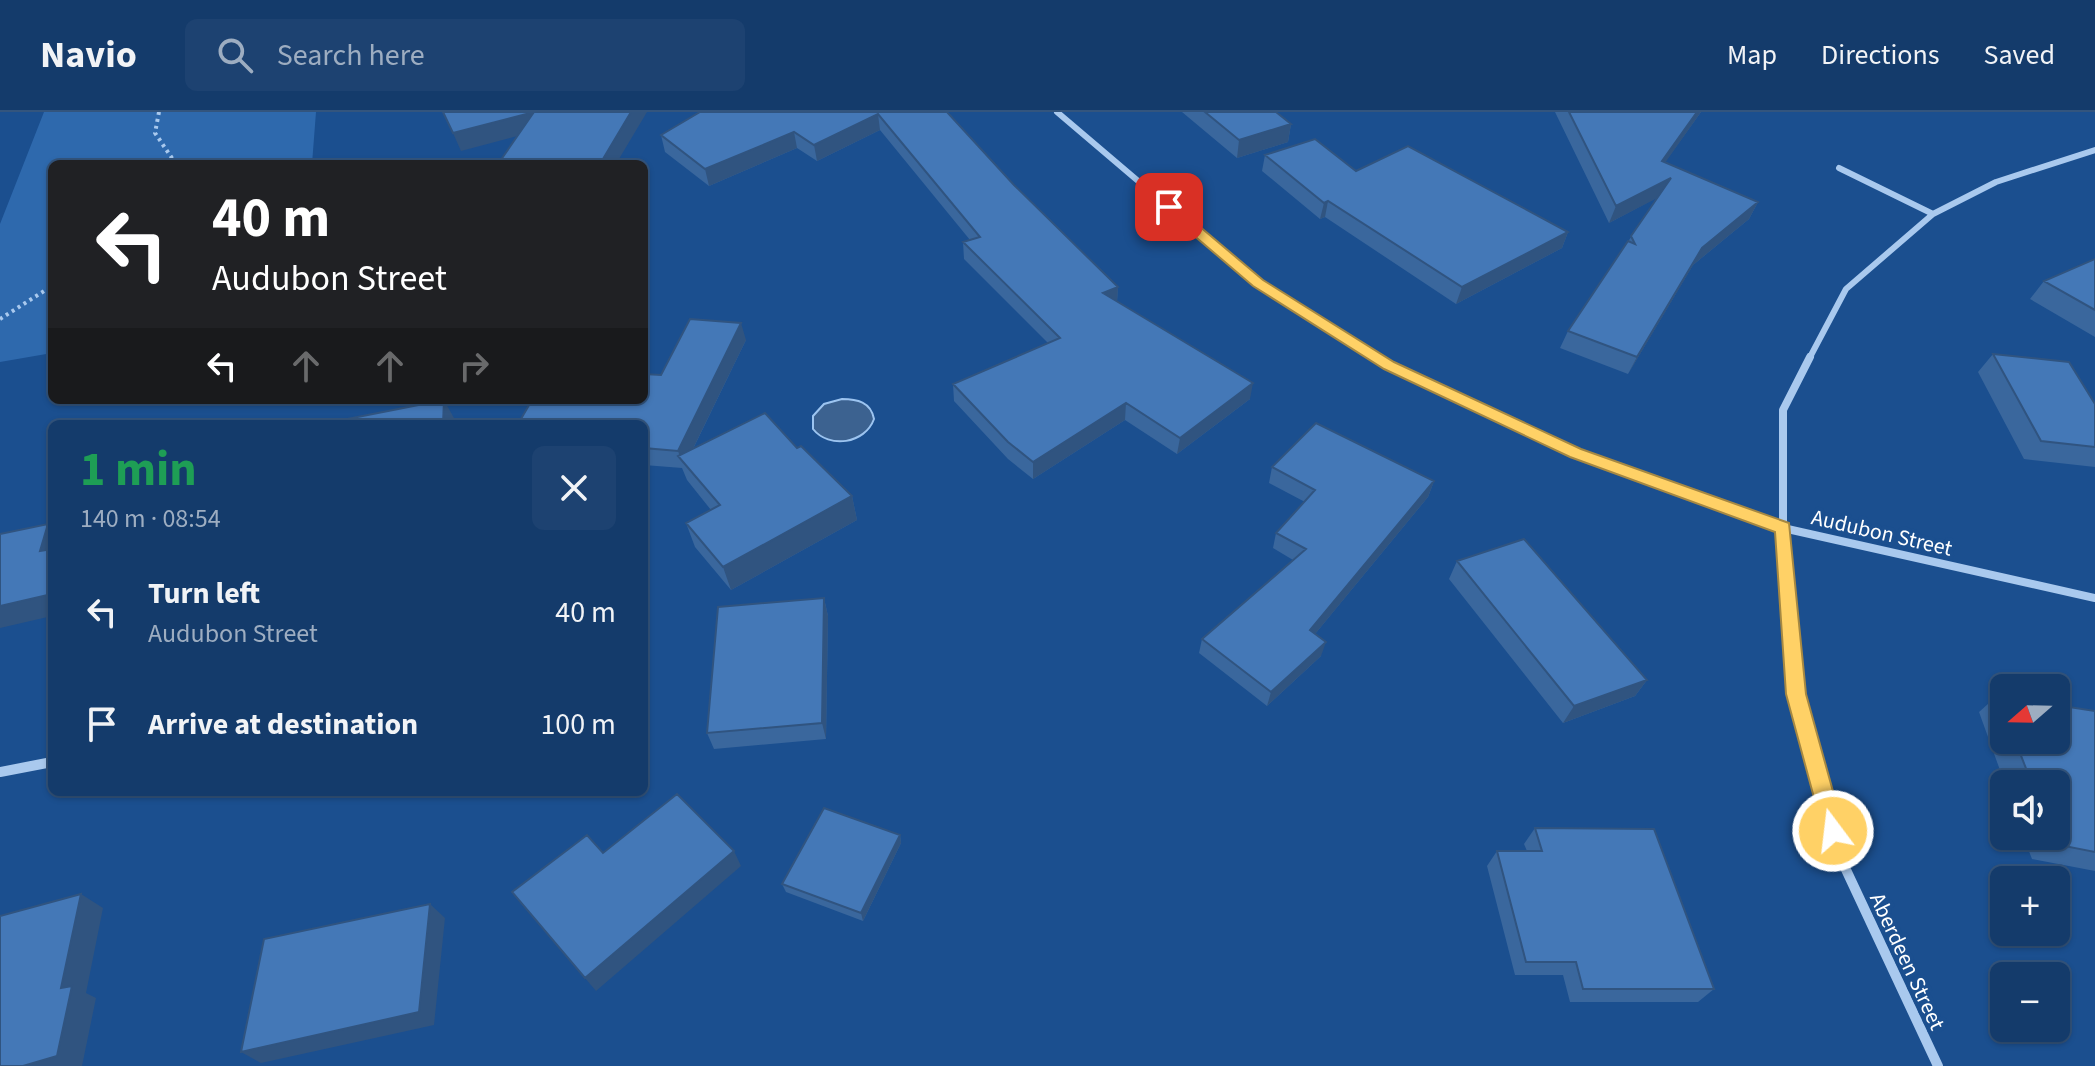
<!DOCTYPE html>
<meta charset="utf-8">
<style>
:root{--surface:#143b6b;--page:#1d4271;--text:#f1f3f6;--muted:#9dadc1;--line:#33557e}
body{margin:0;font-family:"Source Sans 3",sans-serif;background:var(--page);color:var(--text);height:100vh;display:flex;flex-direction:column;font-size:30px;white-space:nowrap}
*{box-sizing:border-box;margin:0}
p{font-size:26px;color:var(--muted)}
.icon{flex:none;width:44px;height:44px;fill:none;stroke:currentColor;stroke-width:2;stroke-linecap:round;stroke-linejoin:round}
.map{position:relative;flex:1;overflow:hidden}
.details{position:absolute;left:48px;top:308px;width:600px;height:376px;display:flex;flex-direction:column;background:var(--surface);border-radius:12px;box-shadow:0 2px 6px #0004,0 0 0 2px var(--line)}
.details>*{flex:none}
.top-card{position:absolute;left:48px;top:48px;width:600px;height:244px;border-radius:12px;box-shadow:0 2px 6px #0004,0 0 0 2px var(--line);background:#202124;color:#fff;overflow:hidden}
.needle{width:52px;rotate:250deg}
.controls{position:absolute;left:1990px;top:562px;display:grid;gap:16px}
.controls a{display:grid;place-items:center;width:80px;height:80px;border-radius:12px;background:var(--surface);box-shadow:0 2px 6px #0004,0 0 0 2px var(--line);font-size:40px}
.pin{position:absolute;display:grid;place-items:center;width:68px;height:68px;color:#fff;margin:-34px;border-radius:16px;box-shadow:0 4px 12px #0006}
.me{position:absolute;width:88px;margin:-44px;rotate:345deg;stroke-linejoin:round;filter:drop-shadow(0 0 6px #0008)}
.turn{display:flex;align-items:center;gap:28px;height:168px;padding:0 32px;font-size:36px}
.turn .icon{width:104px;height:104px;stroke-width:2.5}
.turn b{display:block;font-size:56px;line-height:68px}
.lanes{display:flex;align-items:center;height:76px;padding:0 32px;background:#0003;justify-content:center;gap:40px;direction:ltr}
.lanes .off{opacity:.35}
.round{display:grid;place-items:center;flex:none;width:84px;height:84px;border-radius:12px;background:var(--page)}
.overview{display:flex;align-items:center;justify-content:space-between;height:136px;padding:0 32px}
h1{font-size:48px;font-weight:700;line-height:60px;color:#1e9e55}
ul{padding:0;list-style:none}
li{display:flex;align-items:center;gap:24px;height:112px;padding:0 32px}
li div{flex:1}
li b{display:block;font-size:30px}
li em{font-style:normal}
header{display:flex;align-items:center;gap:48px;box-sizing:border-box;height:112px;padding:0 40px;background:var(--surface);border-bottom:2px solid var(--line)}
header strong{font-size:38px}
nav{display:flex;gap:44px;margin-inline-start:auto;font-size:28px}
.search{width:560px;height:72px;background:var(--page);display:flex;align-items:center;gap:20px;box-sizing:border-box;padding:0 28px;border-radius:12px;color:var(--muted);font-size:30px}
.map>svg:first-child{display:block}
.green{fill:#2e69ad}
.water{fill:#3c6290;stroke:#9cc4f0;stroke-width:2}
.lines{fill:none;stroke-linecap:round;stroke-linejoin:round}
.path{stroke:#a9c9ee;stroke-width:4;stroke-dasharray:3 4;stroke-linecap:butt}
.minor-far2{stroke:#a9c9ee;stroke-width:6}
.minor-far1{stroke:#a9c9ee;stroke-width:8}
.minor{stroke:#a9c9ee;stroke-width:10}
.wall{fill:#3a679d}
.shaded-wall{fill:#305480}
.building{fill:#4478b7;stroke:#305480;stroke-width:2}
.route{fill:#ffd166;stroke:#a68842;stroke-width:2}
.labels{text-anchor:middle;stroke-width:8;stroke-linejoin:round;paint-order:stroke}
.street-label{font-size:22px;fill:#fff;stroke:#1b4f8f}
</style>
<header>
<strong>Navio</strong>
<div class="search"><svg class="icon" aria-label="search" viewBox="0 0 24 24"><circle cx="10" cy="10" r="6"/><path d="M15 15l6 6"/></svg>Search here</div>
<nav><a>Map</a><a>Directions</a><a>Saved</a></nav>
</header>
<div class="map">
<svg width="2095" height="954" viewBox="0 0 2095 954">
<rect width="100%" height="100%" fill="#1b4f8f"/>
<!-- green -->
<path class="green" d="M44,0h272l-4,52h-260v189l-52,9v-138z"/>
<!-- water -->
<path class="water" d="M842,287c15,0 29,3 32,20 -9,25 -45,30 -61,10v-13l11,-12z"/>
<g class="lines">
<!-- path -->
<path class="path" d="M159,0l-4,21 21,31
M0,207l52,-33"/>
<!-- minor-far2 -->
<path class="minor-far2" d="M1057,0l201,171 121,76
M1839,56l94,46
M1809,247l37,-70 87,-75 63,-32 99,-32"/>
<!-- minor-far1 -->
<path class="minor-far1" d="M1375,245l201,96 207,75 312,70
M1794,560l-11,-144v-118l27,-53"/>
<!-- minor -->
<path class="minor" d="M1794,558l2,24 45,165 97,207
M0,660l52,-10"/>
</g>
<!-- wall -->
<path class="wall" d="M700,0h247l67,73 104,102 -1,14 133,98 -73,55 -52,-34 -92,59 -25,-20 -54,-58 -1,-17 95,-41 -84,-84 -1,-17 7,-2 -90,-110 -63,31 -20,-13 -88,38 -44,-34 -4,-17z
M1182,0h94l15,12 -3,18 -51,16z
M1555,0h146l-36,50 93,40 -9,17 -56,46 -65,109 -68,-26 8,-17 90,-134 -49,26z
M1265,43l91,16 212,61 -6,16 -106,56 -131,-87 -5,2 -58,-48z
M2095,147v78l-65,-38 14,-18z
M746,228l-53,109 104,-1 55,48 5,24 -126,70 -36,-43 -9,-24 25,-13 -24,-30 -5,-12 -38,-3v-41l17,-49z
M1993,242l102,50v63l-71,-8 -46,-87z
M1272,355l162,14 -6,16 -113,137 6,22 -54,50 -68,-53 3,-14 91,-79 -20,-12 3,-15 29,-31 -36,-19z
M1457,449l190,119 -12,16 -72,27 -114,-144z
M824,486l4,18 -2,123 -112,10 -7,-16z
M1998,583l6,1v44h52l39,-29v160l-63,-12 -9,-23h33v-52h-51l-26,-72z
M1535,716l179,161 -16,13h-128l-7,-27h-48l-28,-109 10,-15h30l-3,-7z
M900,723l1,8 -38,78 -77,-29 -4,-8z"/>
<!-- shaded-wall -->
<path class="shaded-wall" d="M534,0l6,18 -79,21 -8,-18z
M631,0h16l-31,52h-16z
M1697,0h4l-46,65 7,-16z
M878,2l2,16 -63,31 -3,-16z
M1291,12l-3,18 -51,16 2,-18z
M794,20l3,16 -88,38 -4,-17z
M1671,66l-8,17 -54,28 7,-17z
M1328,89l-3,16 -5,2 4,-16z
M1758,90l-9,17 -56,46 -65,109 9,-17 65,-109z
M1568,120l-6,16 -106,56 6,-17z
M1118,175l-1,17 -14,-11z
M741,211l5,17 -61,125 -4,-5 -3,-9z
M1253,271l-3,16 -73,55 3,-16z
M444,288l10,18 -1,6h-10z
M1126,291l-1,17 -92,59v-17z
M1434,369l-6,16 -122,148 4,-15z
M852,384l5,24 -126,70 -8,-23z
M48,412l4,4v34l-12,-11z
M52,482v22l-52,12v-22z
M824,486l4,18 -2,123 -4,-16z
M1326,530l-5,14 -54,50 4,-14z
M1647,568l-12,16 -72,27 11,-17z
M900,723l1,8 -38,78 -2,-8z
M734,739l7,15 -145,125 -11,-13z
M81,782l22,14 -17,85 10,5 -14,68h-59l38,-78z
M430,792l15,14 -11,107 -173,38 -20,-11z"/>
<!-- building -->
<path class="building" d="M443,0h91l-81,21z
M534,0h97l-31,52h-102z
M700,0h247l67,73 104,102 -15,6 150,90 -73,55 -54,-35 -93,59 -25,-20 -55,-58 107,-46 -97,-96 17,-5 -102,-123 -64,31 -20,-13 -89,37 -44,-34z
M1205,0h71l15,12 -52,16z
M1569,0h128l-35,49 96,41 -56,46 -65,109 -69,-26 60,-90 7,3 -4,-8 40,-58 -55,28z
M1315,27l41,32 52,-25 160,86 -106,55 -134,-86 -4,2 -59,-48z
M2095,147v51l-51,-29z
M690,207l51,4 -63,128 -34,-3v-24h-126l14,-24h112v-26l17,1z
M1993,242l76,8 26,42v43l-54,-6z
M444,288l-1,24h-121z
M765,301l32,35 4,-2 51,50 -129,71 -37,-44 34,-18 -42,-49z
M1316,311l118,58 -124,149 16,12 -55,50 -69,-53 104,-90 -30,-16 39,-43 -43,-23z
M48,412l-8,27 12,-2v45l-52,12v-72z
M1524,427l123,141 -73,26 -117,-145z
M824,486l-2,125 -115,10 11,-126z
M1998,583l6,1v15z
M2056,593l39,6v141l-41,-8 -3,-8h5v-52h-24l-17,-44h41z
M677,682l57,57 -149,127 -73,-86 75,-57 16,18z
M824,696l76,27 -39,78 -79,-29z
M1535,716l119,1 60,160h-131l-7,-27h-50l-29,-111h45z
M81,782l-20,94 11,-2 -15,70 -34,10h-23v-150z
M430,792l-11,108 -178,40 23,-113z"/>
<!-- route -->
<path class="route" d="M1164,92h9l90,76 131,82 187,87 208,74 17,171 38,137 -3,7 -8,3 -7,-3 -3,-7 -37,-137 -11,-162 -205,-75 -186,-88 -131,-83 -89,-76z"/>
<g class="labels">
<!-- street labels -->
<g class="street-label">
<text transform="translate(1882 420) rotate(13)" y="8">Audubon Street</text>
<text transform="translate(1908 849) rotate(65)" y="8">Aberdeen Street</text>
</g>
</g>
</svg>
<div class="controls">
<a><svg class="needle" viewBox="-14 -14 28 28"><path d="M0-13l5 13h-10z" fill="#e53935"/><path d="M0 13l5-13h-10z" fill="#9dadc1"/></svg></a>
<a><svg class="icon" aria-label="sound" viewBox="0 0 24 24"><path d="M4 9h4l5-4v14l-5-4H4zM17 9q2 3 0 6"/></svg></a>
<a>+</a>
<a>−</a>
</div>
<div class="pin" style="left:1169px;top:95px;background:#d93025"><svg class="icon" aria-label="arrive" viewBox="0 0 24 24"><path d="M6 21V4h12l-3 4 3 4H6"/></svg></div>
<svg class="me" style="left:1833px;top:719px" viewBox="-20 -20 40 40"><circle r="17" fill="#ffd166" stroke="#fff" stroke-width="3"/><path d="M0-11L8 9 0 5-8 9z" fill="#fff"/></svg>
<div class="top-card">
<div class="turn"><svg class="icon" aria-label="left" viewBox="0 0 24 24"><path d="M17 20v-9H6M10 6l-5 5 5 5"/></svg><div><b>40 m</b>Audubon Street</div></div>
<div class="lanes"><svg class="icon" aria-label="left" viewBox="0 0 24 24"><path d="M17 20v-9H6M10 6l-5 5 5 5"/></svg><svg class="icon off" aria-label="ahead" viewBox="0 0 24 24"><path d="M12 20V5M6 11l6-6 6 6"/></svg><svg class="icon off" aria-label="ahead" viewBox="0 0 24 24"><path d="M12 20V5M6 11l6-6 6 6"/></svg><svg class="icon off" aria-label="right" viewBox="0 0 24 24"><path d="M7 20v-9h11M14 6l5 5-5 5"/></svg></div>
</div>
<section class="details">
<div class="overview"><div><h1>1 min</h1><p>140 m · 08:54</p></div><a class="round"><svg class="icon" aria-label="close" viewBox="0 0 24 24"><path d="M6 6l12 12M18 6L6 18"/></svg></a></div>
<ul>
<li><svg class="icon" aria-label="left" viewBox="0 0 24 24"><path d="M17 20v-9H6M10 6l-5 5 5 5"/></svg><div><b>Turn left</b><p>Audubon Street</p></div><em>40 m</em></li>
<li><svg class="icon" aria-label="arrive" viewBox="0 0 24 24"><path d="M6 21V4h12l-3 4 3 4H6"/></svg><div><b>Arrive at destination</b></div><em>100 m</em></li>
</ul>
</section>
</div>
